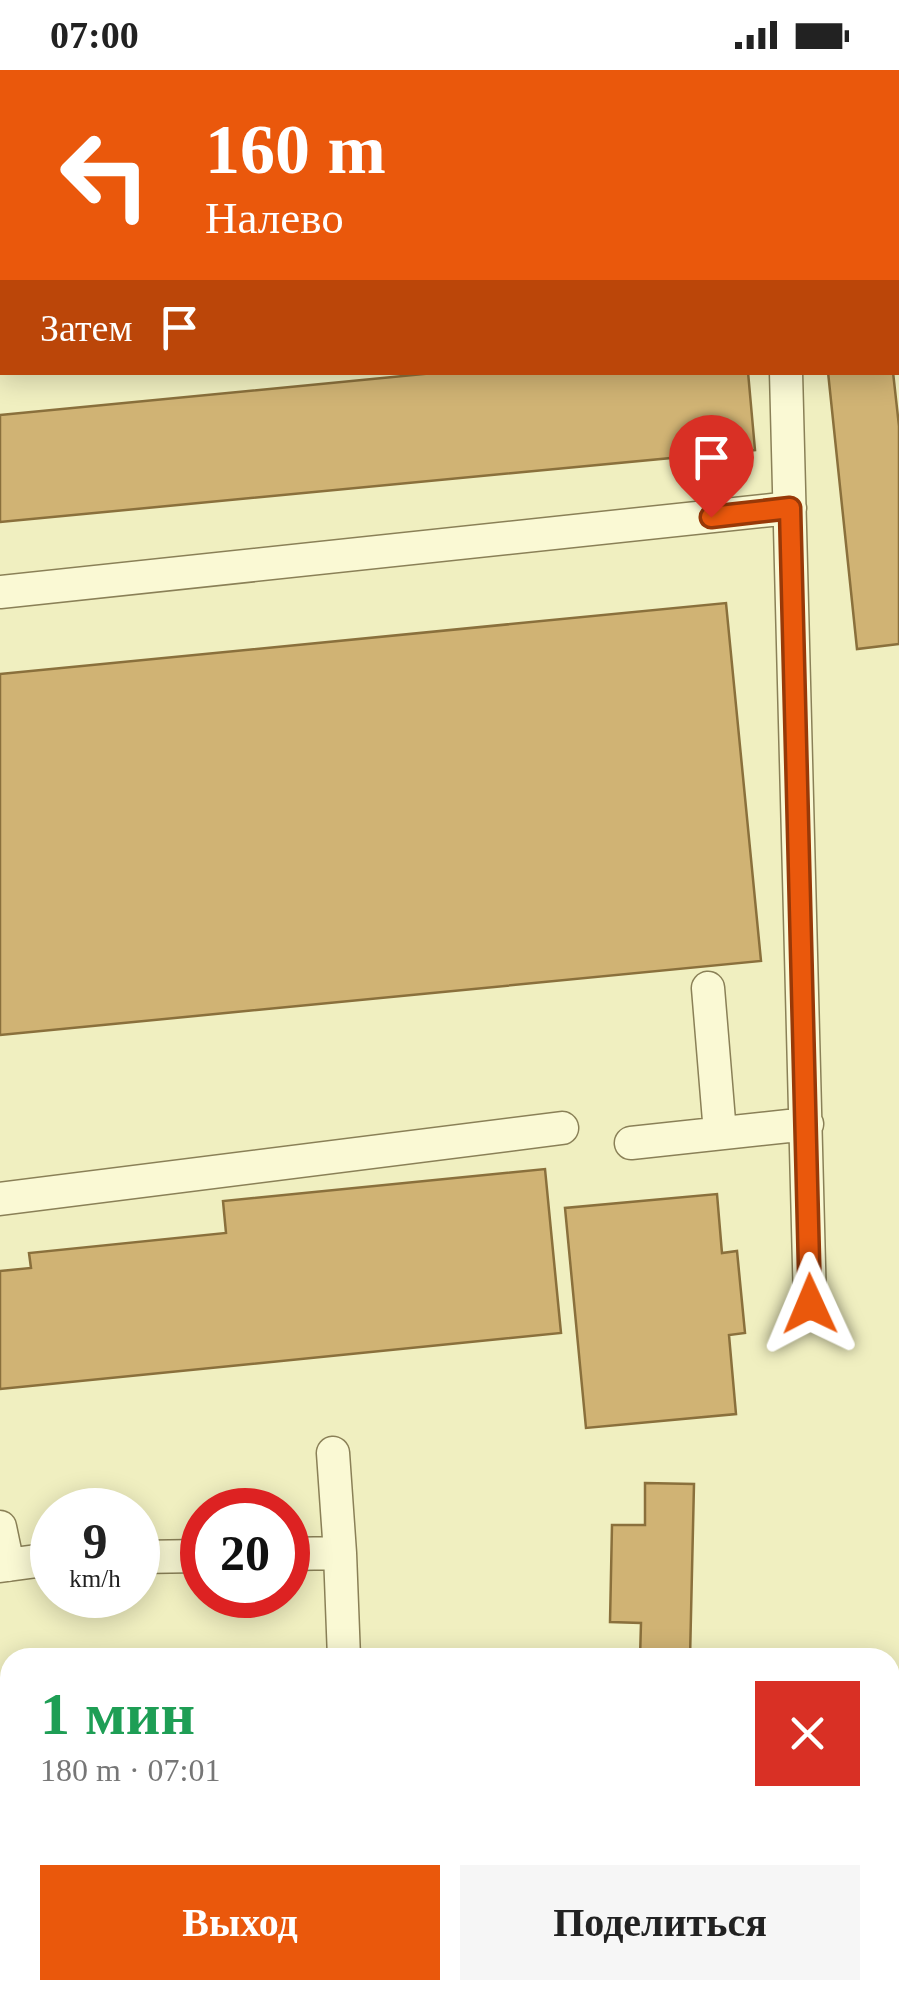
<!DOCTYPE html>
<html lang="ru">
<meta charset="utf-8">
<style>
:root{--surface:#fff;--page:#f6f6f6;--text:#222;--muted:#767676;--accent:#ea580c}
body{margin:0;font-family:"Times New Roman",serif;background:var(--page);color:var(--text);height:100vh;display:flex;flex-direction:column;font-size:38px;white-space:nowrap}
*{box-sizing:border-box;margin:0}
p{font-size:32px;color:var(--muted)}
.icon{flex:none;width:55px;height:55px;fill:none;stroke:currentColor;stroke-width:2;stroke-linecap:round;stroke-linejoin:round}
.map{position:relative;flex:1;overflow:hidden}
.sheet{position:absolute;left:0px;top:1578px;width:900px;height:352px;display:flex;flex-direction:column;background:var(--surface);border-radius:30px 30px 0 0;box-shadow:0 5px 25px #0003}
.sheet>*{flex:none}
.banner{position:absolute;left:0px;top:0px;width:900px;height:305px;box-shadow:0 5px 25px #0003;background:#ea580c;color:#fff;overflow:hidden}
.speed{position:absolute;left:30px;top:1418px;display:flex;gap:20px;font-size:50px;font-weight:700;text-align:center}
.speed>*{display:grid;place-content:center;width:130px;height:130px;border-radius:50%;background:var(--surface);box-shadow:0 5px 25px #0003;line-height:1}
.speed small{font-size:25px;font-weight:400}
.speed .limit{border:15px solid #d22;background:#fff;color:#111}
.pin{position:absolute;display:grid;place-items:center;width:85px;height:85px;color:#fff;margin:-102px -42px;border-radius:50% 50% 50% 0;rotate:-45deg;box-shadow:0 0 10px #0007}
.pin .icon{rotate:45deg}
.me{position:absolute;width:110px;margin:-55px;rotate:359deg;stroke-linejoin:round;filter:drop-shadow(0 0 8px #0008)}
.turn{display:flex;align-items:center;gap:35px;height:210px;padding:0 40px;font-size:45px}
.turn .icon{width:130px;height:130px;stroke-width:2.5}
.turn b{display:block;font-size:70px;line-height:85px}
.then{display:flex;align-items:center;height:95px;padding:0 40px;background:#0003;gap:20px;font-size:38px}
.round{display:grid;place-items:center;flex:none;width:105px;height:105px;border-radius:0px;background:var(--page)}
.head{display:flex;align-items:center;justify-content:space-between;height:170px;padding:0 40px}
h1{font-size:60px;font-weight:700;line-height:75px;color:#1e9e55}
.primary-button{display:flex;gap:20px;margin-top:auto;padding:20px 40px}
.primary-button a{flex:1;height:115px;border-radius:0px;background:var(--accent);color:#fff;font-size:40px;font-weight:700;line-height:115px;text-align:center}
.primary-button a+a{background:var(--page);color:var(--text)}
.status{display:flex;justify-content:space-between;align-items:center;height:70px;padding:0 50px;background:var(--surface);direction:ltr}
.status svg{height:28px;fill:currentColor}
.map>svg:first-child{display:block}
.building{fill:#d0b374;stroke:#8a703c;stroke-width:2.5}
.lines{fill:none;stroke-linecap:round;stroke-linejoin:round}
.minor-casing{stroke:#8a8057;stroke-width:35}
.major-casing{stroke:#574c2c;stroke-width:45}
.path{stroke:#8a8057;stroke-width:6;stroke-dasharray:8 5;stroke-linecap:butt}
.minor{stroke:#faf9d4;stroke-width:32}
.major{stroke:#f5f196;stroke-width:42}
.route-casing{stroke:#983908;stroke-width:25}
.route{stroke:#ea580c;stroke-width:18}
</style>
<div class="status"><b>07:00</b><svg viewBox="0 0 49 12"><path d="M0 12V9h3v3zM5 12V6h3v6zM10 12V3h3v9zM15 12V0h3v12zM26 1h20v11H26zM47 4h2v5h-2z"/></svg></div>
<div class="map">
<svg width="899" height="1929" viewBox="0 0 899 1929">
<rect width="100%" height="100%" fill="#f0efc0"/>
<!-- building -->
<path class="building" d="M444,302h304l7,78 -755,72v-107z
M828,302h65l6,54v218l-42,5z
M726,533l35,358 -761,74v-361z
M545,1099l16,164 -561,56v-118l31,-3 -2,-15 197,-20 -3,-32z
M717,1124l5,59 15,-2 8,82 -16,2 7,79 -150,14 -21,-220z
M645,1413l49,1 -4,174h-50l1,-35 -31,-1 2,-97h33z
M0,1623h10v144h-10z"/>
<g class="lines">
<!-- minor casing -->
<g class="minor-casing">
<path id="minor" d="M786,302l24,932
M0,522l790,-84
M708,918l12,145
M631,1073l176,-19
M0,1129l562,-71
M0,1457l8,38
M340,1483l4,105
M288,1484l52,-1 -7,-100
M138,1487l64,-1
M0,1496l52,-7
M851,1920v9"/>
</g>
<!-- major casing -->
<g class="major-casing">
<path id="major" d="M898,69h1
M0,161h2"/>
</g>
<!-- path -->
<path class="path" d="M501,2l1,-2
M843,2v-2
M0,88h2
M898,174h1
M0,258h2"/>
<!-- minor -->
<use href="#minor" class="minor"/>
<!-- major -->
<use href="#major" class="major"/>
</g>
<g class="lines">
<!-- route casing -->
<g class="route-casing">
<path id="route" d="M711,447l79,-9 20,796"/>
</g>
<!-- route -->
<use href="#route" class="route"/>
</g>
</svg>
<div class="speed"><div>9<small>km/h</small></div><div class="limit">20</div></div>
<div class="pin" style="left:711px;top:447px;background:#d93025"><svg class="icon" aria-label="arrive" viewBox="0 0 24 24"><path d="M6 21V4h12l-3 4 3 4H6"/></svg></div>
<svg class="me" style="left:810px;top:1234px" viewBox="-20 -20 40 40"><path d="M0-17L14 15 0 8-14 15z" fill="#ea580c" stroke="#fff" stroke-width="4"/></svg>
<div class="banner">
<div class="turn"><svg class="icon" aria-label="left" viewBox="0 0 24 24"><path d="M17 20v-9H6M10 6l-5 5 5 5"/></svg><div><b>160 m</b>Налево</div></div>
<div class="then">Затем<svg class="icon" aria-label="arrive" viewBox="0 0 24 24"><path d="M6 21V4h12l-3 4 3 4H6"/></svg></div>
</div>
<section class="sheet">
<div class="head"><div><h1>1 мин</h1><p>180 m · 07:01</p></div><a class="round" style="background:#d93025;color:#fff"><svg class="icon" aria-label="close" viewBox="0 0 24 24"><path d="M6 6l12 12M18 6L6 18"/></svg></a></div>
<div class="primary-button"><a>Выход</a><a>Поделиться</a></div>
</section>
</div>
